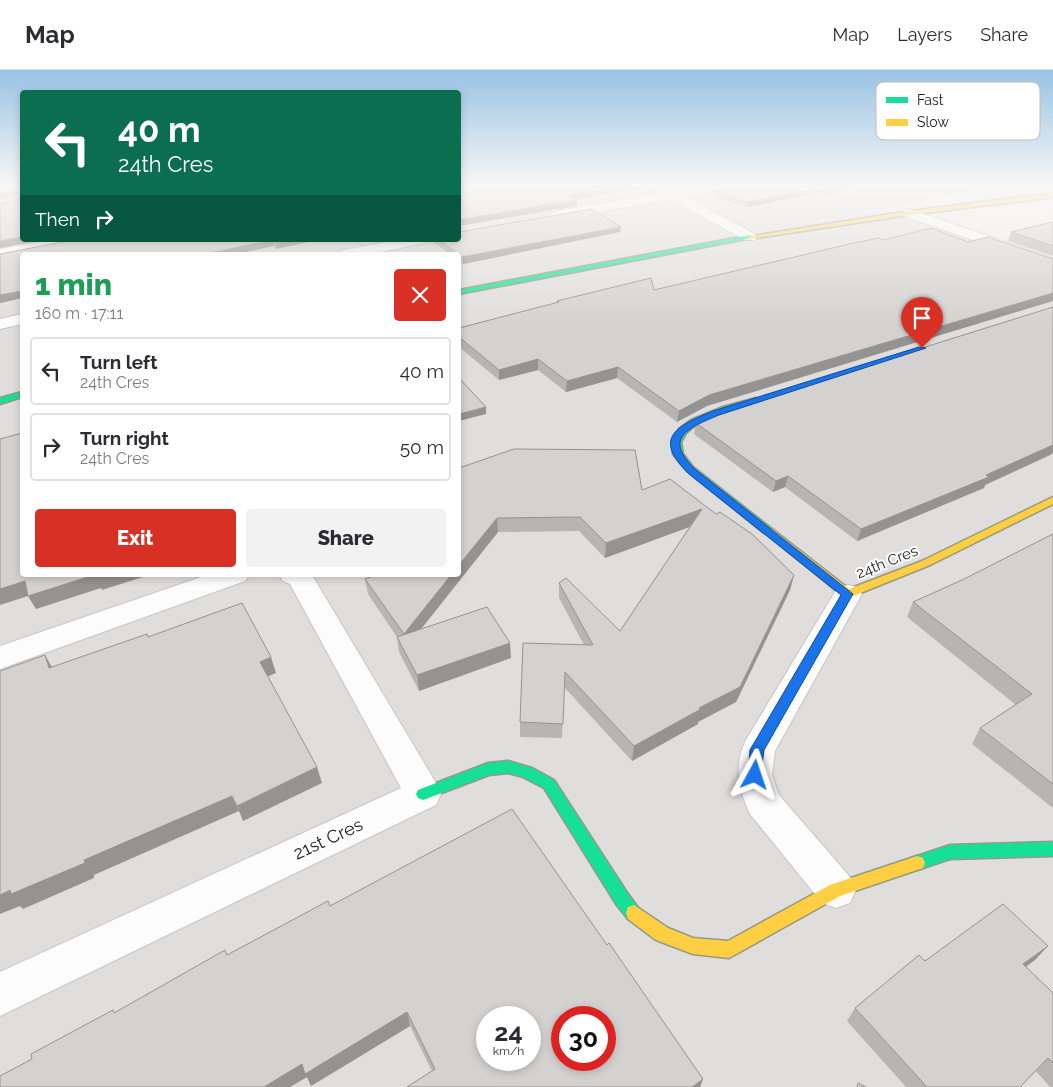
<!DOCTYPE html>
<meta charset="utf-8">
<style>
:root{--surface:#fff;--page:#f2f2f3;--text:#2b2b33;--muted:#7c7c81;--line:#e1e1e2;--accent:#d93025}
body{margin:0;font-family:Raleway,sans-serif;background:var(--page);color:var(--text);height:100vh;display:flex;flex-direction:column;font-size:19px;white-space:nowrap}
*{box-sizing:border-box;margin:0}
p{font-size:16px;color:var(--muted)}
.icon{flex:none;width:28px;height:28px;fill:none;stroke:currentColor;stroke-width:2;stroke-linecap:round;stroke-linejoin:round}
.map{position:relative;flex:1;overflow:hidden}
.drawer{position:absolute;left:20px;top:182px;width:441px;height:325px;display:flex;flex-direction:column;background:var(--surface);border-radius:5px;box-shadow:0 2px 8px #0003}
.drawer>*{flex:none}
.top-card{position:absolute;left:20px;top:20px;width:441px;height:152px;border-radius:5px;box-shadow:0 2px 8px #0003;background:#0b6e4f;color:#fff;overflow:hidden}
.speed{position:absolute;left:476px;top:936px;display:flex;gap:10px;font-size:25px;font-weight:700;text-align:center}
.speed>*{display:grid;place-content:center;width:65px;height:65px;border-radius:50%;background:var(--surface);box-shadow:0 2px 8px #0003;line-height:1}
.speed small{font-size:12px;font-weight:400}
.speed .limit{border:8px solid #d22;background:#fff;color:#111}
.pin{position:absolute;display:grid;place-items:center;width:42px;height:42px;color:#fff;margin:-51px -21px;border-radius:50% 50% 50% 0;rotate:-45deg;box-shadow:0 0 5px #0007}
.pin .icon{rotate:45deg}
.me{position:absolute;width:55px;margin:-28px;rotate:5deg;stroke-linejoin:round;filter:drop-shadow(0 0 4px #0008)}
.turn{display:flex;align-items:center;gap:18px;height:105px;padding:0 15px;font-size:22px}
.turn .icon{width:65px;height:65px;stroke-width:2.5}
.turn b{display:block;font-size:35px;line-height:42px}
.then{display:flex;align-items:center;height:48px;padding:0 15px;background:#0003;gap:10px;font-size:19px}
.round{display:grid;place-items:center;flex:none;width:52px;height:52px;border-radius:5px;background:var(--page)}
.head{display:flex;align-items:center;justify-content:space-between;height:85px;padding:0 15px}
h1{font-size:30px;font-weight:800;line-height:38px;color:#1e9e55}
.cta{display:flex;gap:10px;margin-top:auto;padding:10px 15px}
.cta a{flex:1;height:58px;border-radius:5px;background:var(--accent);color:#fff;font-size:20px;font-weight:800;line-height:58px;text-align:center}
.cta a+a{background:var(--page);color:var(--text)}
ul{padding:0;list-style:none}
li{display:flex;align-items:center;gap:15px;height:68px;margin:0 10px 8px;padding:0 5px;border:2px solid var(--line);border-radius:5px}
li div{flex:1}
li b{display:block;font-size:19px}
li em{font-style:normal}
header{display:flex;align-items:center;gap:30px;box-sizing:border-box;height:70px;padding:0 25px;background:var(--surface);border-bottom:1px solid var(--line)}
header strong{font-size:24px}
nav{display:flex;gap:28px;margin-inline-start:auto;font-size:18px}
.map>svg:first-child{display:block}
.residential{fill:#dfdedc;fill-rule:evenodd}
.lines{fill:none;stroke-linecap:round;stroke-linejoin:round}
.street-casing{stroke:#c7c6c5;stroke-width:2}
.fast-casing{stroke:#969983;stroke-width:3}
.slow-casing{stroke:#969983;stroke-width:3}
.street{fill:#fdfcfc;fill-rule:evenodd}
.fast{fill:#16e098;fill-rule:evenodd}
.slow{fill:#ffcf43;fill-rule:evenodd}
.wall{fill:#b6b5b3}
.shaded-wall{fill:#949392}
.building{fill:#d4d2d0;stroke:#949392;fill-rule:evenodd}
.route{fill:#1a73e8;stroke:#114b97}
.labels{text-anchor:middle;stroke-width:4;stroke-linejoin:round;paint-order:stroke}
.street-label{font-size:15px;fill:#222;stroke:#fff}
.near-street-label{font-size:18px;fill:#222;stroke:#fff}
.key{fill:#fff;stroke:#bdbdbd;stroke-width:1}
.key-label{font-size:14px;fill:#222}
</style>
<header>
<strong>Map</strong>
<nav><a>Map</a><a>Layers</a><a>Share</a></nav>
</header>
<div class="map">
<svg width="1053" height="1017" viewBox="0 0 1053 1017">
<rect width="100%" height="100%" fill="#efeeeb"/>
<!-- residential -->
<path class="residential" d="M0,114h22v56h437v-56h543l-119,25 170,60v818h-1053zM22,185h437v320h-437zM488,948h42v42h-42zM562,948h43v42h-43z"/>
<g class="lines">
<!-- street casing -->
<g class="street-casing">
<path id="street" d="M715,114h27l-6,4 -50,9 69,37 2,3 -2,3h-10l-74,-41 -115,20 -7,-4 7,-4 105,-18 1,-3 12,1z
M909,139l144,49v10l-149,-52 -2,-3 2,-3z
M51,170h31l-2,3 -80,16v-10z
M397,170h29l-2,3 -57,12h-31l3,-3 5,-2z
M22,244v10l-22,5v-10z
M207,505h42l-4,6 -245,88v-23z
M279,505h33l124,208 5,11 -5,11 -436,211v-44l401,-184 -111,-204 -7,-3z
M848,515l10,2 4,7 -87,157 -3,24 7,20 71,82 6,13 -6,13 -14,5 -14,-5 -72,-89c-11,-24 -17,-49 -4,-74l92,-153z"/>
</g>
<!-- fast casing -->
<g class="fast-casing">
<path id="fast" d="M750,165l3,2 -1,1 -293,56v-4z
M22,322v5l-22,7v-6z
M756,328l4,3 -1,2 -30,8 -32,13 -11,9 -5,9 2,12 10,13 79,62 1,2 -1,2h-8l-77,-62 -14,-17 -1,-12 7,-13 12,-9 32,-13z
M508,691l24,7 22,12 74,114 14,19 -2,6 -6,2 -6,-2 -12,-15 -72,-116 -21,-11 -15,-4 -19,2 -66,25 -5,-2 -2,-4 2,-4 70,-27z
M1053,772v14l-103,3 -33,11 -6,-2 -2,-5 2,-5 39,-13z"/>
</g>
<!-- slow casing -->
<g class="slow-casing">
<path id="slow" d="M1053,123v4l-144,18 -159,24 -3,-2 162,-26z
M1053,427v7l-123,61 -82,33 -4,-1 -81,-66 1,-2h8l77,60 73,-28z
M917,786l6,2 2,5 -2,5 -83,28 -111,62 -36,-4 -37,-14 -28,-21 -2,-6 2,-6 6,-2 34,23 25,10 35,3 102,-56z"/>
</g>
<!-- street -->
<use href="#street" class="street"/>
<!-- fast -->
<use href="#fast" class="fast"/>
<!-- slow -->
<use href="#slow" class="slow"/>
</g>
<!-- wall -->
<path class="wall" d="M679,114h25l-17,3z
M866,114l-39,11 -29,2 -51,10 -37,-12 1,-6 26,-4z
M1053,152v34l-45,-15 3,-9z
M620,162l-157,32 -4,-3v-6h-8l-20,-15h28z
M73,170h245l-42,9 -2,-3 -252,9v43l-22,5v-49z
M654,220l53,116 -30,16 -60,-44 -51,14 -28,-22 -39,10 -40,-33v-19l98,-25v-2z
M1053,237v145l-1,2 -67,31 -1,3 -127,53 -72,-54 -12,5 -79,-58 2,-11z
M459,398l183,22 152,85 -4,15 -54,112 -38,20v2l-66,37 -68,-74 -2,51 -42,-1v-15l64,-77 -25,-47v-15l61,48 70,-104 -85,31 -26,-27 -81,1 -77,97 90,29 -92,33 -20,-39 -2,-15 -29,-43 -3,-15 94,-4z
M1053,464v274l-81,-64 8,-16 36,-23 -109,-88 6,-15 49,-22z
M330,836l277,39 96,134 -3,8h-293l25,-16 -22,-45 -99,60 -4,-9 -17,10h-290l32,-28 196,-104z
M1035,890l-9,7 27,26v94h-3l-14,-16 -16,16h-114l-59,-66 8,-13 70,-47z"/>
<!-- shaded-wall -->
<path class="shaded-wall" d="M637,114h33l-102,16v-5z
M688,114h16l-17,3z
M849,114h17l-39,11 1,-5z
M913,114h12l-13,2z
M20,119l2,5 -22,5v-6z
M799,122l-1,5 -51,10 1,-5z
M577,130v6l-118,20v-6z
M621,157l-1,5 -157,32 -1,-7z
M22,167v3h19l-41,8v-7z
M273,170l1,6 -42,9h-32z
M290,170h28l-42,9 -1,-6z
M22,221v7l-22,5v-8z
M1053,223v8l-346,105 -30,16 2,-11 30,-16z
M538,289v11l-39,10v-10z
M618,297l-1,11 -51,14 1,-11z
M486,337v7l-27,7v-7z
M1053,375v7l-1,2 -67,31 -1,3 -127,53 4,-12 125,-54z
M788,406l-3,11 -12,5 3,-11z
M702,439l-2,14 -95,35 1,-15z
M497,448l1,14 -92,116 -2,-14 47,-59h8v-10z
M94,505h55l-47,15 -1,-2 -65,21 -8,-13 -28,9v-16l25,-8z
M794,505l-4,15 -54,112 -38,20v2l-66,37 2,-15 65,-38z
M510,573l1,15 -92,33 -2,-16z
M45,585l9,16 -5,-3z
M271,587l5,16 -12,5 -4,-16z
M317,697l5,16 -79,38 -6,-15z
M232,726l7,15 -145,64v3l-71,31 -3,-3 -20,8v-19z
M1048,876l-13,14 -24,17 12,-13z
M407,942l3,14 -99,60 -4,-9 -17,10h-26l38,-23z
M703,1009l-3,8h-8z"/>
<!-- building -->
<path class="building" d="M0,114h22v53l-22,4v-37l22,-6v-7l-2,-2 -20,4z
M459,114h178l-69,11 9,5 -118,20z
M738,114h111l-21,6 -29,2 -51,10 -37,-13z
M592,139l29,18 -159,30 -23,-17h20v-8z
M1053,152v24l-42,-14z
M931,158l37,14 20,-5 65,22v34l-344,102 -30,16 -61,-44 -51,14 -29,-22 -39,11 -40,-33v-9l100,-26 -2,-1 94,-23 3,12 200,-47 25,-5 5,2z
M73,170h217l-15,3 -2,-3 -73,15h-178v36l-22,4v-41z
M1053,237v138l-67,30 3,2 -128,52 -73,-53 -12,5 -80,-58 31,-14z
M459,308l27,29 -27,7z
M22,363v142h72l-66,21 -3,-15 -25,8v-150z
M514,379l121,1 7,40 28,-11 46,35 4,-2 32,22 42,41 -54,112 -41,21 2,1 -67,37 -69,-74 -2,52 -43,-2 3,-79 70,2 -34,-62 7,-5 54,53 82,-122 -96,34 -26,-26 -83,1 -38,47v-97z
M1053,464v250l-73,-56 52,-34 -119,-92 49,-22z
M377,505h74l-47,59 -39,-55z
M242,533l29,54 -11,5 57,105 -80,39 -5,-10 -148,64 1,3 -74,31 -1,-4 -10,5v-224l45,-16 4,13 98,-34 1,3z
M487,537l23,36 -93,32 -20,-38z
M512,739l95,136 2,-2 94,136 -11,8h-285l28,-18 -28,-57 -102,62 -3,-10 -38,23h-264v-11l32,-17 -1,-5 82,-44 1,3 111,-63 2,5 101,-54 2,5zM488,948h42v42h-42zM562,948h43v42h-43z
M1003,834l45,42 -25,18 30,29v70l-5,-5 -28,29h-93l-72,-79 64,-53 6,6z
M858,1013l8,4h-9z"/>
<!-- sky -->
<linearGradient id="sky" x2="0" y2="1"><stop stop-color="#98c3e5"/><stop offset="0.45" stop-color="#f8f7f6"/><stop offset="1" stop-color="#f8f7f6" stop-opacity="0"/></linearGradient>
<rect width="1053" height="256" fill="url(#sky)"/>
<!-- route -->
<path class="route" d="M919,277l7,1 -207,67c-31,13 -57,23 -23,55l157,124 -89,156 -4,29 -5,2 -5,-2 -2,-4 2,-25 91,-155 -152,-121c-37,-36 -13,-48 24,-63z"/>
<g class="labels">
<!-- street labels -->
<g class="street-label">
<text transform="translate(887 492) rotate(-22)" y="5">24th Cres</text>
</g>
<!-- near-street labels -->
<g class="near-street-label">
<text transform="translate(328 769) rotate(-25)" y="6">21st Cres</text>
</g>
</g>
<!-- legend -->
<rect x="876" y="12" width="164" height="58" rx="8" class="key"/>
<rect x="886" y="27" width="22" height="6" fill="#16e098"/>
<rect x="886" y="49" width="22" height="7" fill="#ffcf43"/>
<g class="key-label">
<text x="917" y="35">Fast</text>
<text x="917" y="57">Slow</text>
</g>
</svg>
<div class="speed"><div>24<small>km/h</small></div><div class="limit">30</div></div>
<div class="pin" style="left:922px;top:278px;background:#d93025"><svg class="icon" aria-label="arrive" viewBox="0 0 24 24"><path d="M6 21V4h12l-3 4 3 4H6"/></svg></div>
<svg class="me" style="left:755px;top:705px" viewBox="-20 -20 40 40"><path d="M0-17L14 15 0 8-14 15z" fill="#1a73e8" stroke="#fff" stroke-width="4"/></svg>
<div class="top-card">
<div class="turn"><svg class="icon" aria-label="left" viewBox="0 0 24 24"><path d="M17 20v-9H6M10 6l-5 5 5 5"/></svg><div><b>40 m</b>24th Cres</div></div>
<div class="then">Then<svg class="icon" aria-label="right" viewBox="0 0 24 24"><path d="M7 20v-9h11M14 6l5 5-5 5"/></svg></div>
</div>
<section class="drawer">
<div class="head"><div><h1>1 min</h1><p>160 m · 17:11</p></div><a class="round" style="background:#d93025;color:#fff"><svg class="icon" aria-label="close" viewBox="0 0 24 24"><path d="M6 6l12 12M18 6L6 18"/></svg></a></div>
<ul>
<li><svg class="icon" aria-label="left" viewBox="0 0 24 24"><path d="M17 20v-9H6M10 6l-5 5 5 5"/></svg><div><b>Turn left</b><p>24th Cres</p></div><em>40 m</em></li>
<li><svg class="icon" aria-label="right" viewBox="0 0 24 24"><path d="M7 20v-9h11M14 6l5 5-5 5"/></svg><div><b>Turn right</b><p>24th Cres</p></div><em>50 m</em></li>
</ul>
<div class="cta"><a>Exit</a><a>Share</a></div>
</section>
</div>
